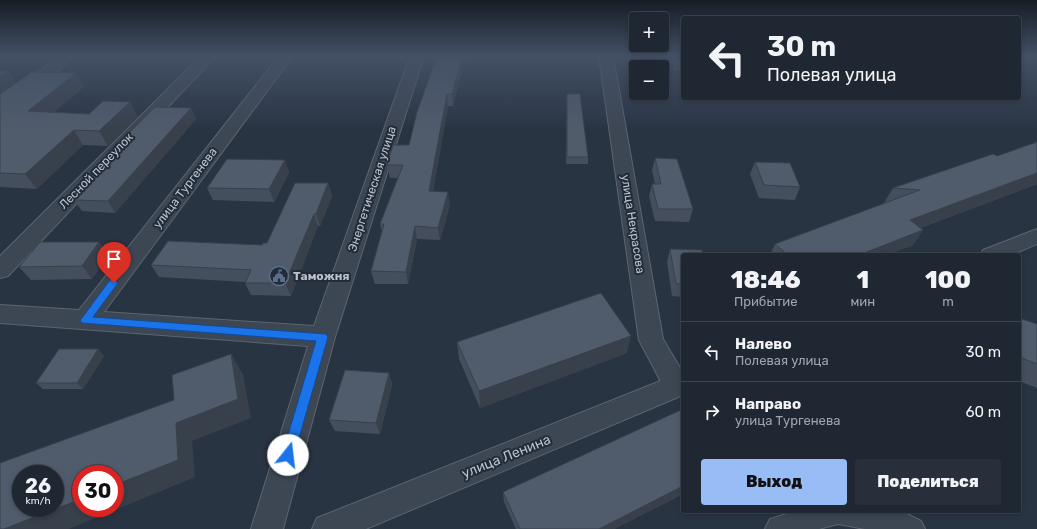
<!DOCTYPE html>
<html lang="ru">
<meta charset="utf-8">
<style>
:root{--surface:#1f2732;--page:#272f3a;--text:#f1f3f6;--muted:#a1a5ac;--line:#3c444d;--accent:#98bcf5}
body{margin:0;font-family:Rubik,sans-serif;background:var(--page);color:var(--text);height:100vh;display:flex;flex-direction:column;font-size:15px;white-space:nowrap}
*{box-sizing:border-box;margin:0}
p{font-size:13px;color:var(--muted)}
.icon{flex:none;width:22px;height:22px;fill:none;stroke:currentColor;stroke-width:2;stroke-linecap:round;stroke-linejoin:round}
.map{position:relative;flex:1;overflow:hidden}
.side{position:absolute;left:681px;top:253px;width:340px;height:260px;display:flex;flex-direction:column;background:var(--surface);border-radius:4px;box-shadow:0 2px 6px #0003,0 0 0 1px var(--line)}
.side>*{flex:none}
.top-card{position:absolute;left:681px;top:16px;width:340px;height:84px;border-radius:4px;box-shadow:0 2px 6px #0003,0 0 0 1px var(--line);background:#1f2732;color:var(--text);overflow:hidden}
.buttons{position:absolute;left:629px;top:12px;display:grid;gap:8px}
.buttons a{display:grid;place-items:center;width:40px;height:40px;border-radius:4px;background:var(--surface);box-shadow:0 2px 6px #0003,0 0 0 1px var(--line);font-size:20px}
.speed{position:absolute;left:12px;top:465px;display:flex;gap:8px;font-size:20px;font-weight:700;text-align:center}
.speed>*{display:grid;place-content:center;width:52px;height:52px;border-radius:50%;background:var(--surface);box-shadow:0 2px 6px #0003,0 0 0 1px var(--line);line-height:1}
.speed small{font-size:10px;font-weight:400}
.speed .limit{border:6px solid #d22;background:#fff;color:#111}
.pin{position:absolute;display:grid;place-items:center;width:34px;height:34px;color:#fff;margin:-41px -17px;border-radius:50% 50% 50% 0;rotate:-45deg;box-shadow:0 0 4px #0007}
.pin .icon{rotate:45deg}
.me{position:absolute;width:44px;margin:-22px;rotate:16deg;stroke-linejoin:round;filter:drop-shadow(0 0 3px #0008)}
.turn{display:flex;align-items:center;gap:14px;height:84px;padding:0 20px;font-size:18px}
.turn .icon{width:52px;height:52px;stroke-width:2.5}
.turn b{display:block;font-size:28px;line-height:34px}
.eta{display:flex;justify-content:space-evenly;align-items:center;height:68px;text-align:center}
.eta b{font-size:24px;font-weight:800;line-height:28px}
.cta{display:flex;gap:8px;margin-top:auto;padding:8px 20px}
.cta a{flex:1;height:46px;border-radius:4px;background:var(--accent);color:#111;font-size:16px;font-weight:800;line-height:46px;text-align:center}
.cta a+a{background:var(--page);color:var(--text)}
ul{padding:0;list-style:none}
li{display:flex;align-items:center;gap:12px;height:60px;padding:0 20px;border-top:1px solid var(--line)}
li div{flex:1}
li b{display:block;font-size:15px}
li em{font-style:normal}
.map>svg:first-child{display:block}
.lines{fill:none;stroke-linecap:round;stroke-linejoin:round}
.service-casing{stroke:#5c6470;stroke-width:2}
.minor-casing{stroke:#5c6470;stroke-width:2}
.tertiary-casing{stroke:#5c6470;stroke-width:2}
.service{fill:#3d4653;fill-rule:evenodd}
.minor{fill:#3d4653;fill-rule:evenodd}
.tertiary{fill:#3d4653;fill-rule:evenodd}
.wall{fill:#454e5d}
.shaded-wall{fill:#38404c}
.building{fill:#505b6c;stroke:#38404c;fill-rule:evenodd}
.route{fill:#1a73e8;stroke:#114b97}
.labels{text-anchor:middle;stroke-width:4;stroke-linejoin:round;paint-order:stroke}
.street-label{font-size:12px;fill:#bbc2cc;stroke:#222b39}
.poi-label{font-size:12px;font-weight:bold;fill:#bbc2cc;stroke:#222b39;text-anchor:start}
.near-street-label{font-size:14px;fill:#bbc2cc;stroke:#222b39}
</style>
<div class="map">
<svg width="1037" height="529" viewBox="0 0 1037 529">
<rect width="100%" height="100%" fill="#293443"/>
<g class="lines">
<!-- service casing -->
<g class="service-casing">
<path id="service" d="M797,511h97l9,1 18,9 4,8h-60l-27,-5 -19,5h-54l5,-10z"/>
</g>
<!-- minor casing -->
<g class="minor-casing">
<path id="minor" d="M58,56h15l-16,16 -51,37 -6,2v-12l47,-33z
M201,56h15l-208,220 -8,2v-22z
M279,56h14l-189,256 210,14 96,-270h14l-89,281 -52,192h-32l57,-183 -308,-23v-18l79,5z
M599,56h14l50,283 20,34v21l-7,3 -9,-4 -28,-53z"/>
</g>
<!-- tertiary casing -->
<g class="tertiary-casing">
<path id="tertiary" d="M1037,229v15l-26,11h-31l3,-5z
M683,372v23l-317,134h-54l5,-11z"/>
</g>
<!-- service -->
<use href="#service" class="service"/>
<!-- minor -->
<use href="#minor" class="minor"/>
<!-- tertiary -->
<use href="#tertiary" class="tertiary"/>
</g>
<!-- wall -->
<path class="wall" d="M466,56l-13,50h-5l-15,85 17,14 -10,35 -23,-1 -9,45h-33l-4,-13 11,-39 -2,-8 18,-46h-8l-3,-13 22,-20z
M676,56h7v15l-10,-1z
M0,71h8l8,11 60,-9 8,14 -30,25 35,2 41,-12 8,15 -30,29 -25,-1 -46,44 -37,-2z
M567,94l21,63v7h-22z
M191,108l5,11 -81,94 -33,-2 -8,-11 55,-58 -3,-6z
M1037,142v42l-117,44 3,2 -10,15 -26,10h-117l5,-11 111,-41h-2l9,-15 104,-32z
M655,158l38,51 -4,13 -34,-1 -6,-25 3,-12h3l-3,-14z
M285,160l4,13 -15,29 -61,-2 -6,-12z
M755,162l45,25 -5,13 -36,-2 -9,-24z
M328,183l4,13 -12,30h-2l-27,70 -40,-1 -6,-12v-1l-86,-5 -8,-12 111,-20 5,-2z
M670,249l13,6v42l-11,-1 -5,-34z
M109,254l-17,25 -61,1 -12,-13z
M1019,318l18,6v64l-18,-7z
M457,342l170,11 -147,55 -21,-49z
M98,349l6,7 -21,33h-40l-7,-6z
M389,373l3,12 -12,49 -45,-3 -6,-11z
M683,409v85l-69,35h-98l-12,-27 -1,-10z"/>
<!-- shaded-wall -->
<path class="shaded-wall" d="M462,56h4l-13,50 -1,-12z
M8,71l10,14 -18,12v-21z
M76,73l8,14 -46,38 -10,-14z
M447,94l1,12 -17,98 -2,-13z
M130,102l8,15 -30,29 -9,-15z
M191,108l5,11 -81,94 -7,-12z
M74,130l9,15 -46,44 -12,-15z
M285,160l4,13 -15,29 -5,-13z
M1037,173v11l-137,51 10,-15z
M328,183l4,13 -12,30 -4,-12z
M448,192l2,13 -10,35 -2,-12z
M314,214l4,12 -27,70 -6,-13z
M415,226l2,13 -9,45 -2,-12z
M923,230l-10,15 -26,10h-28z
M99,242l10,12 -17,25 -10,-13z
M631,336l-4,17 -147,55 -1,-17z
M98,349l6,7 -21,33 -6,-6z
M231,354l12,20 8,44 -59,23 3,36 -126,52h-65l77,-30v9h34v-23z
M389,373l3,12 -12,49 -4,-11z
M683,486v8l-69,35h-15z"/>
<!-- building -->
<path class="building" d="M437,56h25l-10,38h-5l-18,97 19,1 -10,36 -23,-2 -9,46 -35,-1 13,-47h-4l23,-59h-16l6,-20h16l8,-33z
M0,71h8l-8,5z
M32,72l44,1 -48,38 61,3 14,-13 27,1 -31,29 -25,-1 -49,44 -25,-1v-79z
M567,94h13l8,63h-21z
M155,107l36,1 -83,93 -34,-1 61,-63 -9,-1z
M1037,142v31l-127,47 13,10 -64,25h-71l-13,-11 145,-54 -27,-2 100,-34 4,2z
M655,158l22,1 16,50h-35l-6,-25h9z
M227,159l58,1 -16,29 -62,-1z
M755,162l35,1 10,24 -36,-2z
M295,183h33l-12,31h-2l-29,69h-40l6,-13 -100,-5 17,-24 94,4 1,-2h4z
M40,242h59l-17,24 -63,1z
M670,249l32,1 1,5h-20v29h-7z
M601,293l30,43 -152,55 -22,-49z
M1019,318l18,6v40l-18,-7z
M59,349h39l-21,34h-41z
M231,354l7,45 -62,24 2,37 -63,25v-11h-34v25l-77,30h-4v-66l174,-63 -2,-25zM21,474h34v34h-34z
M345,370l44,3 -13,50 -47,-3z
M683,409v77l-84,43h-79l-17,-37z"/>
<!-- sky -->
<linearGradient id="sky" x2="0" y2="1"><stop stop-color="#171d25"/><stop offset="0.43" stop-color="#435066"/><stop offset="1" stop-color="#435066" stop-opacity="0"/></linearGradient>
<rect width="1037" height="130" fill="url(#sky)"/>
<!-- route -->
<path class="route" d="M114,279l4,4 -25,34 233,17 2,3 -35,122 -5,2 -4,-2 -2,-4 34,-114 -234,-18 -2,-3 2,-2 28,-38z"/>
<!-- icons -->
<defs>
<g id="civic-ring" transform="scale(1)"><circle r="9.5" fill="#222b39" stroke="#5c6f8a" stroke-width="1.5"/><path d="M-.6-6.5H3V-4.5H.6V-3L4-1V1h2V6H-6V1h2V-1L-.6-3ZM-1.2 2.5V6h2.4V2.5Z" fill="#5c6f8a"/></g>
</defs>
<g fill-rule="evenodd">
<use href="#civic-ring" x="279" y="276"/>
</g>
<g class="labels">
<!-- street labels -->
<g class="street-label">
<text transform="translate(96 171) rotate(-46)" y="4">Лесной переулок</text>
<text transform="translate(185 188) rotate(-53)" y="4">улица Тургенева</text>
<text transform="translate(372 189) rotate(-72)" y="4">Энергетическая улица</text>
<text transform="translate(633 224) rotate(81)" y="4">улица Некрасова</text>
</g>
<!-- poi labels -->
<g class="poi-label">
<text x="293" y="280">Таможня</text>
</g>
<!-- near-street labels -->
<g class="near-street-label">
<text transform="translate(506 456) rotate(-22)" y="5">улица Ленина</text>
</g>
</g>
</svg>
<div class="buttons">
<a>+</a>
<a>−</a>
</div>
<div class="speed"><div>26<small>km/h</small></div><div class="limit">30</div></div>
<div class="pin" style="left:114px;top:283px;background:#d93025"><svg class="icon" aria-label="arrive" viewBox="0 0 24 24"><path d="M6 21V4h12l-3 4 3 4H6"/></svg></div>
<svg class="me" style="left:288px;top:455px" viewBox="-20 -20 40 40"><circle r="19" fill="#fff"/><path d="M0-13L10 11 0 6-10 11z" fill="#1a73e8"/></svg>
<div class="top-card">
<div class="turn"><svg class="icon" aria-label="left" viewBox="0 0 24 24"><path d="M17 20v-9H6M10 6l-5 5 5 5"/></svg><div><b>30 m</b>Полевая улица</div></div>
</div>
<section class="side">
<div class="eta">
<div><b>18:46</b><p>Прибытие</p></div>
<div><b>1</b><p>мин</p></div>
<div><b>100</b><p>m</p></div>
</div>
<ul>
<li><svg class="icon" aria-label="left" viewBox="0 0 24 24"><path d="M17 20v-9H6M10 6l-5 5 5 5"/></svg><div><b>Налево</b><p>Полевая улица</p></div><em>30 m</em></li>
<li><svg class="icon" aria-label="right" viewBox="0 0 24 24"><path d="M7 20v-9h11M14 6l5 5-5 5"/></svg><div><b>Направо</b><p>улица Тургенева</p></div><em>60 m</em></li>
</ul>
<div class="cta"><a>Выход</a><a>Поделиться</a></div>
</section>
</div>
